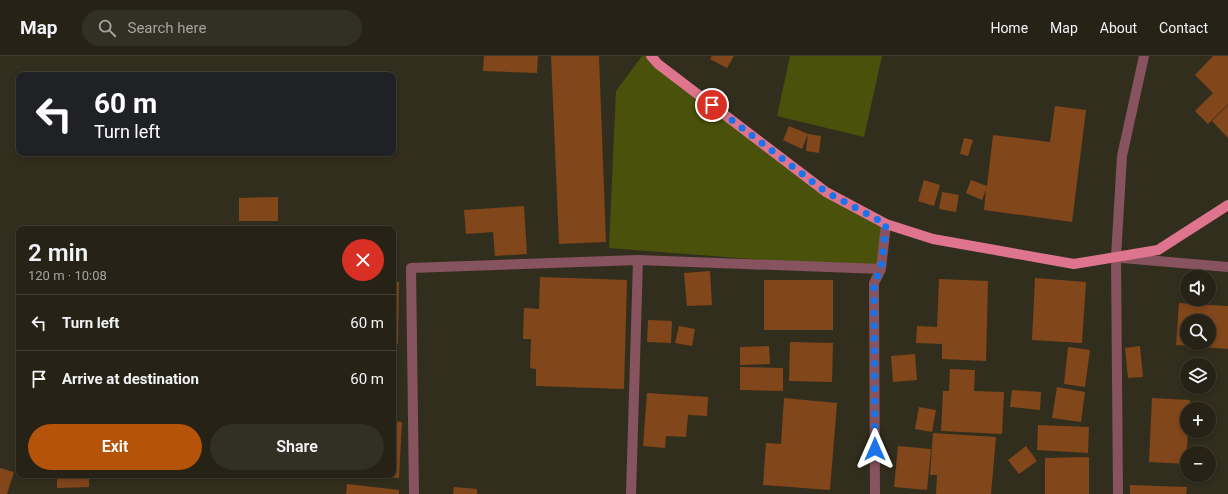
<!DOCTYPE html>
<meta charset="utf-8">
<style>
:root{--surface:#262216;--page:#322f23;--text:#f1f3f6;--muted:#a4a4a1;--line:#423f35;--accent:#b45309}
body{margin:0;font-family:Roboto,sans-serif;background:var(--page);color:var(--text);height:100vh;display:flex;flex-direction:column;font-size:15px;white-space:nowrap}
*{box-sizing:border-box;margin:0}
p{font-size:13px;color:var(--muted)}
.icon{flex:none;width:22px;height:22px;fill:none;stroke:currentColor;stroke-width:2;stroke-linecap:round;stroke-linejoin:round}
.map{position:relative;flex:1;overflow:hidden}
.details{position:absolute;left:16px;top:170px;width:380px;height:252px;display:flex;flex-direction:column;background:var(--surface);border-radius:8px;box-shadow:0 2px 6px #0003,0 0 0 1px var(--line)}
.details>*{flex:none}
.guide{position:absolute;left:16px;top:16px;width:380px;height:84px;border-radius:8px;box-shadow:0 2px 6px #0003,0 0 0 1px var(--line);background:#202124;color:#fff;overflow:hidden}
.tools{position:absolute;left:1180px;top:214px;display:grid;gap:8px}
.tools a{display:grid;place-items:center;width:36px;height:36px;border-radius:50%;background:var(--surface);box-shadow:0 2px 6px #0003,0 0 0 1px var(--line);font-size:20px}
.pin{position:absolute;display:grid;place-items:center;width:34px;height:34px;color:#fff;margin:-17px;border:2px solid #fff;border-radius:50%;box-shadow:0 1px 4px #0007}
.me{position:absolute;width:44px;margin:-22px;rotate:0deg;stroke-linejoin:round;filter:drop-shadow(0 0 3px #0008)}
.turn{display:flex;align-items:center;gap:14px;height:84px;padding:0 12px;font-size:18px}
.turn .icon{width:52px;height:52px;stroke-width:2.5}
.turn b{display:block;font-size:28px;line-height:34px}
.round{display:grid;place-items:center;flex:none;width:42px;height:42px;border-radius:21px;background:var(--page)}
.summary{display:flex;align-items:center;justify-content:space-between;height:68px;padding:0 12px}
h1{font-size:24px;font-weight:600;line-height:30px}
.cta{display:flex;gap:8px;margin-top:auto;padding:8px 12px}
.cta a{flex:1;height:46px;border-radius:24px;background:var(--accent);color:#fff;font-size:16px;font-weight:600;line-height:46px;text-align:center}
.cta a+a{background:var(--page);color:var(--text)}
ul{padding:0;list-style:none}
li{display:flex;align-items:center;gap:12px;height:56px;padding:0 12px;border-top:1px solid var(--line)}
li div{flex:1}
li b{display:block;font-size:15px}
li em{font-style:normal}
header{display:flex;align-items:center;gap:24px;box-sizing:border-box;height:56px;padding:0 20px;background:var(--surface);border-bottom:1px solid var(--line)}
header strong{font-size:19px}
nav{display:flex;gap:22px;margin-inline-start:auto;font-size:14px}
.search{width:280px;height:36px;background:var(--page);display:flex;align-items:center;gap:10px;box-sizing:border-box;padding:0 14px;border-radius:22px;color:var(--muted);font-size:15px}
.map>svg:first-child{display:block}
.green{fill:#49510b}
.building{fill:#82461b;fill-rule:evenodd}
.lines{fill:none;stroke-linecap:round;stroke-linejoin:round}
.street{stroke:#87535f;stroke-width:10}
.primary{stroke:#de748e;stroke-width:10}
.route{stroke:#1a73e8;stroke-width:7;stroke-dasharray:0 12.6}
</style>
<header>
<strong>Map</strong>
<div class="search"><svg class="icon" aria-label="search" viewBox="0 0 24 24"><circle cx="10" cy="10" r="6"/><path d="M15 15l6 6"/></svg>Search here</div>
<nav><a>Home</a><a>Map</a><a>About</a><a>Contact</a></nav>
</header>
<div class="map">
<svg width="1228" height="438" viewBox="0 0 1228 438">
<rect width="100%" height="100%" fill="#322e1d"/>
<!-- green -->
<path class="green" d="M642,0h5l179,136 60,32 -5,45 -272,-21 7,-157z
M790,0h92l-18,81 -87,-21z"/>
<!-- building -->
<path class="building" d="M484,0h54l-1,17 -54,-2z
M551,0h48l7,186 -47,2z
M712,0h22l-7,12 -17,-9z
M1213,0h15v48l-20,20 -13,-13 18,-18 -18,-18z
M1228,49v33l-16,-17z
M1055,50l31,4 -14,112 -88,-12 2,-20 -4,10 -16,-7 5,-13 16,6 6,-51 57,7z
M789,70l19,8 13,2 -2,17 -13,-2 2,-17 -6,15 -19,-9z
M964,82l9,2 -5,16 -8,-2z
M924,124l16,5 -6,21 -16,-5z
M942,136l17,3 -3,17 -17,-3z
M278,141v24h-39v-23z
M524,150l3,48 -32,2 -2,-24 -27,2 -2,-24z
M710,215l2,34 -25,1 -3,-33z
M540,221l87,3 -3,109 -88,-3v-17l-6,-1 1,-29h-8l1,-31 15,1z
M1035,222l51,4 -4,61 -50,-3z
M939,223l49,2 -2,80 -44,-2v-15l-26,-1 1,-17 20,1z
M764,224h69v50h-69z
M393,226h6l-1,62h-5z
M1179,247l49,3v43l-52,-4zM1187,265h22v22h-22z
M648,264l24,1 -1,22 -24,-1z
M679,270l16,3 -3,17 -17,-3z
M790,286l43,1 -1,39 -43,-1z
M769,290l1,18 -30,1v-18z
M1140,290l3,31 -15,1 -3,-30z
M1068,291l22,3 -5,37 -21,-3z
M915,298l2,26 -24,2 -2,-26z
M740,311l43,1v23l-43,-1z
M950,313l25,1 -1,21 30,1 -2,42 -61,-3 2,-40h6z
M1057,331l28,5 -4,30 -29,-4z
M1012,334l29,2 -1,18 -30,-3z
M647,337l61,4 -1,19 -19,-1 -2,22 -20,-1 -1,12 -22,-2z
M784,342l53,5 -7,87 -67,-5 3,-42 15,1z
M1152,342l38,2 -1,9h-2v22h1l-2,33 -37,-2z
M919,351l17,3 -4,22 -17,-3z
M393,365l9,1 -3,56 -29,-2v-1h23z
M1038,369l51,2 -1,26 -51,-3z
M933,377l63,4 -5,57h-55l1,-19h-7z
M898,390l33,3 -4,41 -33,-3z
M1026,390l11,15 -18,13 -11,-14z
M1089,401v37h-44v-36z
M0,412l14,4 -7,22h-7z
M57,419h32v12l-32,1z
M347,428l52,6v4h-53z
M1130,429l57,2 -1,7h-56z
M454,431l23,2v5h-24z"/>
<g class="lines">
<!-- street -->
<path class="street" d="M1122,202l106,9
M638,204l243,9
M414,438l-3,-226 227,-8 -7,234
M875,438l-1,-211 7,-14 5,-45
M1118,438l-2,-237 6,-101 22,-100"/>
<!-- primary -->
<path class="primary" d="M651,0l7,8 168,128 60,32 47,15 141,25 84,-14 70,-45"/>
</g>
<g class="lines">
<!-- route -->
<path class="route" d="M712,49l114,87 60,32 -5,45 -7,14 1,166"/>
</g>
</svg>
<div class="tools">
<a><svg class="icon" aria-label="sound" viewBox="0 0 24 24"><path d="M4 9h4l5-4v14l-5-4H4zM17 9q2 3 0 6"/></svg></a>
<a><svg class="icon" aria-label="search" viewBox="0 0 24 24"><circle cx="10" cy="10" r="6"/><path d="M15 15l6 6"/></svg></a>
<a><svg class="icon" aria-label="layers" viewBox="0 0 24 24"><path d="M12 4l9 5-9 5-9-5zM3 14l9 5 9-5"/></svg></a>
<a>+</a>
<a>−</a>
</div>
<div class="pin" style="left:712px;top:49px;background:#d93025"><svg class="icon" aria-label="arrive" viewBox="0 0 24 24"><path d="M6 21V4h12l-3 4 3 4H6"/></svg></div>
<svg class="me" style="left:875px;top:393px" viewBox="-20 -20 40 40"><path d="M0-17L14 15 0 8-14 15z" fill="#1a73e8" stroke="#fff" stroke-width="4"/></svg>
<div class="guide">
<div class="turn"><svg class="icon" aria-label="left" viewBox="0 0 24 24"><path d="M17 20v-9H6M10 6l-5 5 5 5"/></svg><div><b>60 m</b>Turn left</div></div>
</div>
<section class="details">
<div class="summary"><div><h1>2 min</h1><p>120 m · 10:08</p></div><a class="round" style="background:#d93025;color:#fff"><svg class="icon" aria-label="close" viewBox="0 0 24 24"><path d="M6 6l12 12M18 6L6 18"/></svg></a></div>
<ul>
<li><svg class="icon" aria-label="left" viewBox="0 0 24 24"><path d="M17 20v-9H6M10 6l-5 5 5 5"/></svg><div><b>Turn left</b></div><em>60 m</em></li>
<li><svg class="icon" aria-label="arrive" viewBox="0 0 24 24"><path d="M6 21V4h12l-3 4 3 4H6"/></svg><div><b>Arrive at destination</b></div><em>60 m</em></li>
</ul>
<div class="cta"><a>Exit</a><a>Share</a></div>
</section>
</div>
